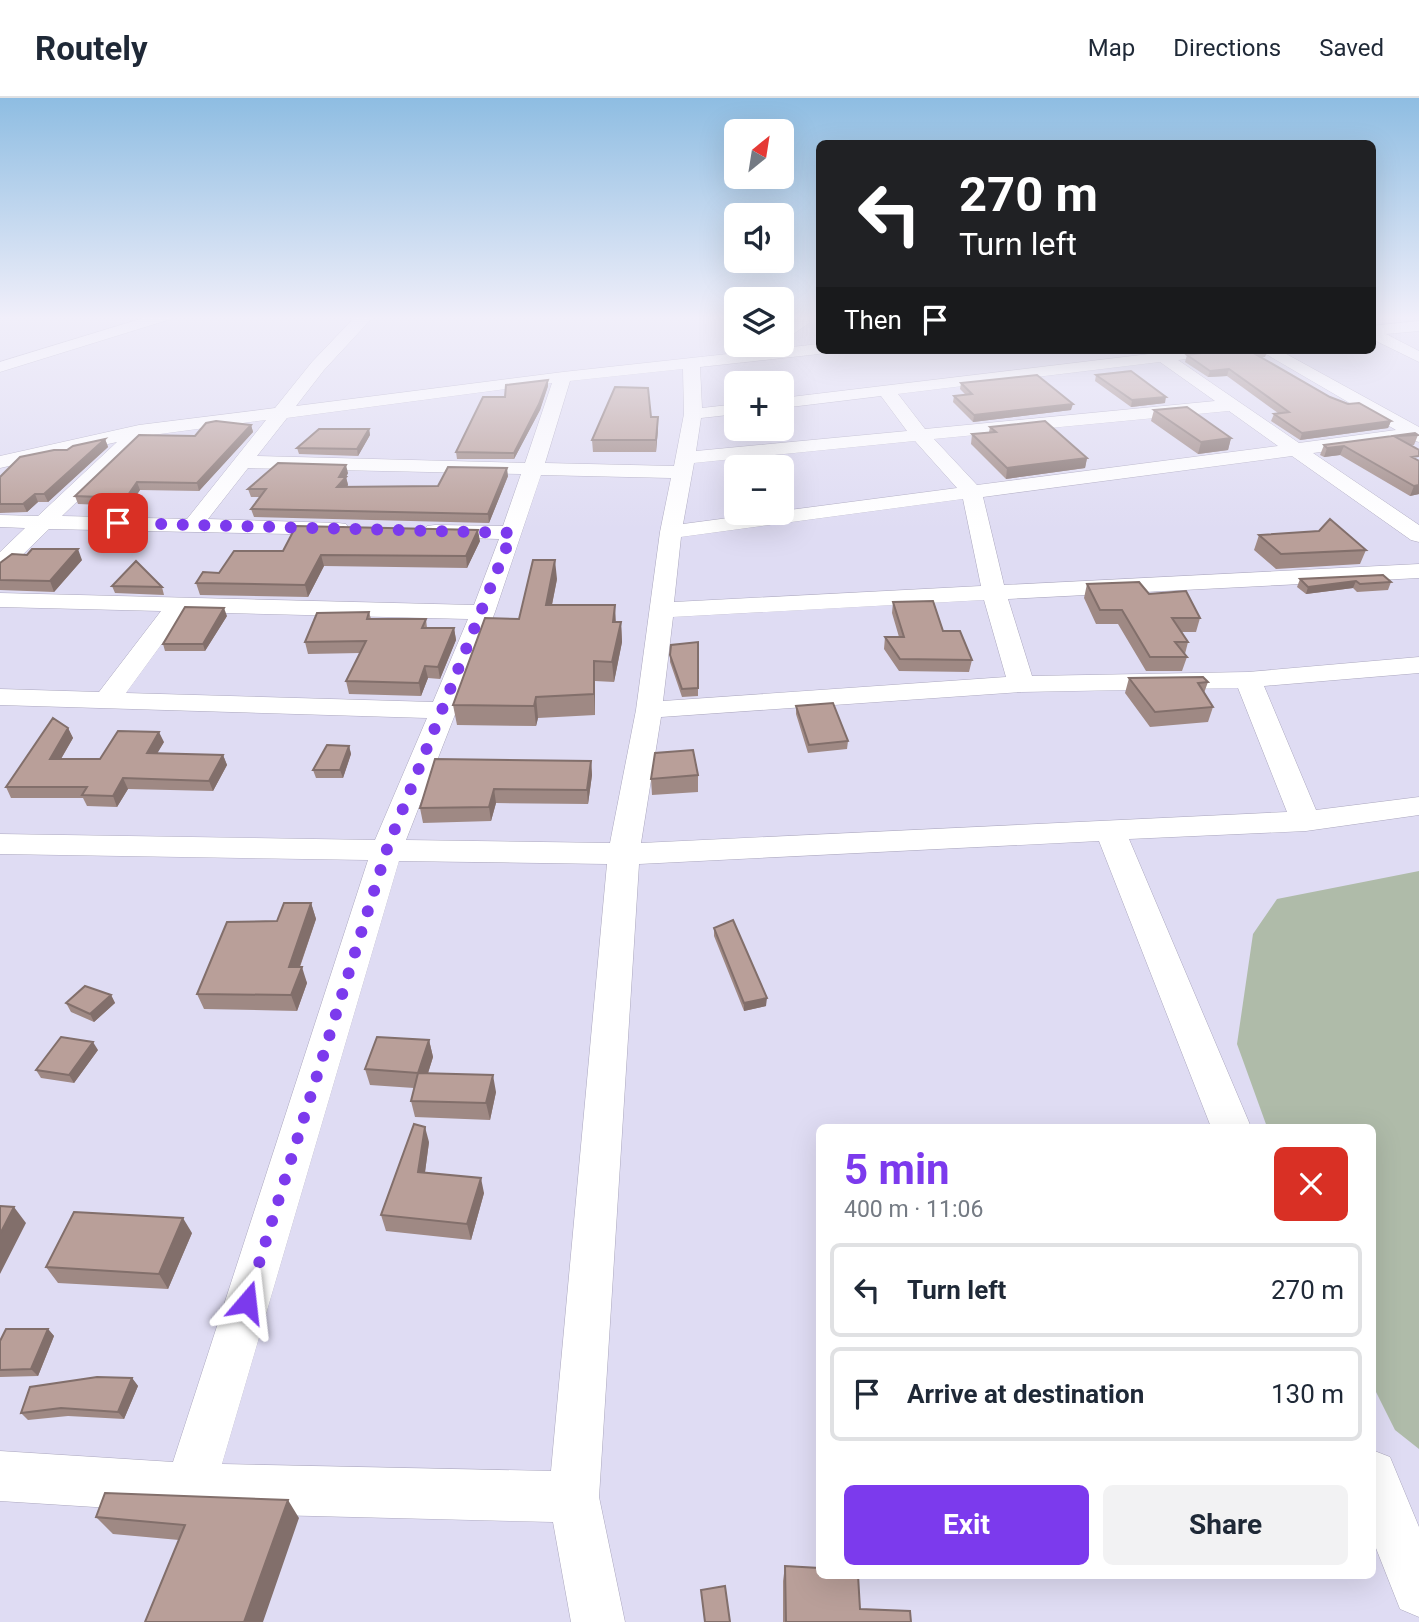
<!DOCTYPE html>
<meta charset="utf-8">
<style>
:root{--surface:#fff;--page:#f2f2f3;--text:#1f2937;--muted:#747a83;--line:#e0e1e3;--accent:#7c3aed}
body{margin:0;font-family:Roboto,sans-serif;background:var(--page);color:var(--text);height:100vh;display:flex;flex-direction:column;font-size:26px;white-space:nowrap}
*{box-sizing:border-box;margin:0}
p{font-size:23px;color:var(--muted)}
.icon{flex:none;width:38px;height:38px;fill:none;stroke:currentColor;stroke-width:2;stroke-linecap:round;stroke-linejoin:round}
.map{position:relative;flex:1;overflow:hidden}
.side{position:absolute;left:816px;top:1026px;width:560px;height:455px;display:flex;flex-direction:column;background:var(--surface);border-radius:10px;box-shadow:0 7px 28px #0002}
.side>*{flex:none}
.guide{position:absolute;left:816px;top:42px;width:560px;height:214px;border-radius:10px;box-shadow:0 7px 28px #0002;background:#202124;color:#fff;overflow:hidden}
.needle{width:46px;rotate:30deg}
.controls{position:absolute;left:724px;top:21px;display:grid;gap:14px}
.controls a{display:grid;place-items:center;width:70px;height:70px;border-radius:10px;background:var(--surface);box-shadow:0 7px 28px #0002;font-size:35px}
.pin{position:absolute;display:grid;place-items:center;width:60px;height:60px;color:#fff;margin:-30px;border-radius:14px;box-shadow:0 4px 10px #0006}
.me{position:absolute;width:77px;margin:-38px;rotate:17deg;stroke-linejoin:round;filter:drop-shadow(0 0 5px #0008)}
.turn{display:flex;align-items:center;gap:24px;height:147px;padding:0 28px;font-size:32px}
.turn .icon{width:91px;height:91px;stroke-width:2.5}
.turn b{display:block;font-size:49px;line-height:60px}
.then{display:flex;align-items:center;height:66px;padding:0 28px;background:#0003;gap:14px;font-size:26px}
.round{display:grid;place-items:center;flex:none;width:74px;height:74px;border-radius:10px;background:var(--page)}
.overview{display:flex;align-items:center;justify-content:space-between;height:119px;padding:0 28px}
h1{font-size:42px;font-weight:700;line-height:52px;color:var(--accent)}
.cta{display:flex;gap:14px;margin-top:auto;padding:14px 28px}
.cta a{flex:1;height:80px;border-radius:10px;background:var(--accent);color:#fff;font-size:28px;font-weight:700;line-height:80px;text-align:center}
.cta a+a{background:var(--page);color:var(--text)}
ul{padding:0;list-style:none}
li{display:flex;align-items:center;gap:21px;height:94px;margin:0 14px 10px;padding:0 14px;border:4px solid var(--line);border-radius:10px}
li div{flex:1}
li b{display:block;font-size:26px}
li em{font-style:normal}
header{display:flex;align-items:center;gap:42px;box-sizing:border-box;height:98px;padding:0 35px;background:var(--surface);border-bottom:2px solid var(--line)}
header strong{font-size:33px}
nav{display:flex;gap:38px;margin-inline-start:auto;font-size:24px}
.map>svg:first-child{display:block}
.green{fill:#afbba9}
.lines{fill:none;stroke-linecap:round;stroke-linejoin:round}
.minor-casing{stroke:#aba7be;stroke-width:1}
.minor{fill:#fff;fill-rule:evenodd}
.wall{fill:#9f8984}
.shaded-wall{fill:#826f6b}
.building{fill:#b99f99;stroke:#826f6b;stroke-width:2}
.route{stroke:#7c3aed;stroke-width:12;stroke-dasharray:0 21.6}
</style>
<header>
<strong>Routely</strong>
<nav><a>Map</a><a>Directions</a><a>Saved</a></nav>
</header>
<div class="map">
<svg width="1419" height="1524" viewBox="0 0 1419 1524">
<rect width="100%" height="100%" fill="#dfdcf3"/>
<!-- green -->
<path class="green" d="M1419,773v578l-24,-19 -23,-46v-257h-105l-30,-83 16,-110 24,-35z"/>
<g class="lines">
<!-- minor casing -->
<g class="minor-casing">
<path id="minor" d="M150,218h24l-3,3 -171,53v-10z
M356,218h18l-50,54 -28,36 267,-34 256,-28v6h7l-7,4 -119,13 2,41 35,-4v10l-36,4 -5,33 211,-20 -26,-35 -99,12v-10l367,-44v-4h78l-8,5 -41,5 121,83 97,-13 -137,-80h20l140,77v15l-7,-2 -99,13 106,72v17l-8,-2 -119,-84 -309,41 21,88 415,-21v14l-411,21 24,77 216,-4 171,-15v16l-155,13 52,124 103,-13v18l-113,16 -177,8 122,288h-40l-112,-286 -460,23 -40,633 26,125h-54l-18,-100 -363,-9 -190,-12v-50l173,11 195,-602 -368,-6v-20l375,6 52,-122 -427,-13v-16l99,3 62,-81 -161,-4v-14l474,12 25,-66 -64,-2 -8,-1 -3,-5 3,-5 8,-1 68,1 18,-52 -273,-6 -40,51 130,4 8,1 3,5 -3,5 -8,1 -289,-6 -41,40 -8,2v-19l25,-24 -25,-1v-12l38,1 79,-74 -117,26v-12l139,-31 136,-17 37,-46zM1160,264l55,39 -290,28 -27,-35zM683,271l1,45 -10,52 -129,-3 25,-82zM552,285l-27,80 -268,-7 30,-38zM1229,313l49,35 -301,39 -43,-46zM266,322l-79,99 -125,-3 83,-80zM915,343l42,47 -274,36 11,-61zM541,377l130,3 -11,54 -24,178 -26,133 -204,-3 89,-228zM963,401l18,87 -307,16 7,-65zM984,502l22,77 -343,24 10,-84zM185,514l283,7 -35,83 -307,-9zM1238,590l49,124 -646,31 20,-126 360,-25zM399,763l208,3 -56,607 -329,-7z
M792,218h16l1,7 -27,19v-13l11,-7z
M1419,223v10l-33,3 33,17v11l-47,-23v-13z
M1372,1352l18,7 29,70v90l-19,-8 -28,-71z"/>
</g>
<!-- minor -->
<use href="#minor" class="minor"/>
</g>
<!-- wall -->
<path class="wall" d="M1221,253l44,6h-4l69,40 61,24 -3,7 -88,12 -29,-19 3,-7 4,-1 -51,-37 -19,1 -23,-15 2,-7z
M1096,277l69,28 -34,4 -36,-26z
M961,285l110,27 -98,12 -20,-20 1,-6 12,-1 -6,-6z
M548,288l-8,24 -26,49h-57l-1,-7 49,-55z
M1154,312l77,28 -3,12 -30,4 -47,-33z
M651,319l7,11 -2,24h-63l-1,-12z
M251,327l2,7 -54,59 -59,-1 -11,16 -51,-2 -3,-8 120,-60z
M990,329l97,31 -2,10 -79,11 -35,-35 1,-10 17,-2z
M369,331l1,6 -12,21 -59,-2 -2,-6z
M1415,335l3,2 -4,10h-5l10,49 -9,2 -70,-41 -16,2 -4,-2 4,-10z
M105,341l3,8 -60,55h-10l-11,10 -27,1v-36l67,-27z
M348,375l-2,4 2,8 -1,2 91,-1 70,-10 -19,47 -235,-6 -3,-8 9,-12h-9l-3,-8z
M1259,437l107,15 -6,14 -84,5 -22,-19z
M480,443l-13,27 -143,-2 -16,31 -108,-2 -4,-12 23,-10 64,-22z
M82,462l-28,32 -54,-2v-27z
M1383,477l8,7 -3,8 -31,2 -4,-4 -47,6 -9,-7 3,-8z
M557,481l-5,26 64,17h5l1,20 -8,40 -19,-1v34l-57,3 -2,8 -79,-1 -4,-20 66,-86z
M1087,486l62,10 51,24 -4,14h-15l7,10 -3,12 2,3 -5,14h-36l-28,-47h-22l-12,-26z
M112,488l50,1 2,8 -49,-2z
M893,504l50,29 29,29 -3,12 -70,-1 -15,-22 1,-12h14l-7,-24z
M369,514l2,7h55l1,9h27l2,12 -16,39 -12,-1 -7,18 -72,-2 -3,-13 14,-28 -52,1 -3,-12z
M227,518l-22,35h-40l-2,-7z
M698,544v54l-16,1 -12,-35v-7z
M1129,580l79,4 -4,11 9,14 -5,15 -58,5 -25,-34z
M796,608l52,35 -1,8 -39,4 -12,-39z
M68,630l5,10 -12,21h39l64,-17 -7,11 66,2 4,10 -14,26 -85,-2 -11,18 -30,-1 -4,-8h-72l-5,-11z
M349,648l2,8 -8,24h-27l-3,-8z
M591,663l1,14 -4,29 -92,-1 -5,18 -68,2 -3,-15z
M698,677v17l-46,3 -1,-16z
M311,805l5,16 -16,48 7,16 -10,28 -93,-2 -7,-15 80,-73z
M714,830l52,78 -22,5 -30,-75z
M111,897l4,8 -21,19 -23,-10 -5,-9z
M429,942l4,17 -5,16 68,19 -6,28 -75,-3 -4,-16 3,-13 -44,-3 -5,-16z
M98,952l-24,33 -33,-5 -5,-8z
M429,1044l-4,30 59,21 -13,47 -85,-9 -5,-16z
M192,1135l-24,56 -110,-6 -12,-16z
M48,1231l6,7 -16,40 -38,1v-36z
M132,1280l6,8 -14,33 -56,-3 -40,4 -7,-7z
M96,1419l203,1 -120,22 -66,-6z
M785,1468l75,43 51,13h-128v-41z"/>
<!-- shaded-wall -->
<path class="shaded-wall" d="M1268,252l-3,7 -17,1 2,-7z
M1229,271l-2,7 -19,1 2,-6z
M548,282v6l-8,24 -26,49v-6z
M1166,299l-1,6 -34,4 1,-7z
M1073,306l-2,6 -98,12 1,-7z
M658,319v11l-2,24v-12z
M1391,323l-3,7 -88,12 2,-7z
M251,327l2,7 -54,59 -2,-8z
M369,331l1,6 -12,21 -1,-7z
M1231,340l-3,12 -30,4 3,-12z
M105,341l3,8 -60,55 -4,-8z
M1344,348l-4,9 -16,2 3,-9z
M1087,360l-2,10 -79,11 1,-11z
M346,367l2,8 -3,6 1,-2 2,8 -9,11 -2,-9 2,-10z
M507,370l1,8 -19,47 -1,-9z
M137,384l3,8 -11,16 -3,-8z
M1419,387v9l-9,2 4,-10z
M35,396l3,8 -11,10 -4,-8z
M478,432l2,11 -13,27 -1,-12z
M78,451l4,11 -28,32 -4,-11z
M321,457l3,11 -16,31 -3,-12z
M555,462l2,19 -9,45 -2,-19z
M1356,483l-3,7 -47,6 2,-7z
M615,507l1,20 -3,-3z
M224,510l3,8 -22,35 -2,-7z
M621,524l1,20 -8,40 -2,-20z
M454,530l2,12 -16,39 -2,-12z
M594,563l1,20v34l-1,-21z
M425,568l3,12 -7,18 -2,-13z
M536,599l2,21 -2,8 -2,-20z
M68,630l5,10 -18,31 -5,-10z
M159,634l5,10 -13,22 -4,-11z
M349,648l2,8 -8,24 -3,-8z
M223,657l4,10 -14,26 -4,-10z
M591,663l1,14 -4,29 -1,-14z
M123,680l5,11 -11,18 -4,-11z
M494,691l2,14 -5,18 -2,-14z
M311,805l5,16 -22,64 -5,-16z
M302,869l5,16 -10,28 -6,-16z
M111,897l4,8 -21,19 -4,-8z
M767,900l-1,8 -22,5v-8z
M429,942l4,17 -10,32 -5,-16z
M93,944l5,8 -24,33 -5,-8z
M493,977l3,17 -6,28 -4,-17z
M425,1029l4,15 -6,45 -5,-15z
M481,1080l3,15 -13,47 -4,-16z
M14,1109l12,16 -26,51v-40z
M183,1120l9,15 -24,56 -9,-15z
M48,1231l6,7 -16,40 -7,-7z
M132,1280l6,8 -14,33 -6,-7z
M288,1402l11,18 -36,104h-19z"/>
<!-- building -->
<path class="building" d="M1223,252h44l-17,1 80,46 18,7 11,-1 32,18 -89,12 -28,-19 15,-2 -60,-43 -19,2 -23,-16z
M1131,273l35,26 -34,3 -36,-25z
M1037,277l36,29 -99,11 -20,-19 18,-2 -11,-11z
M548,282l-9,24 -25,49 -58,-1 27,-55h22l1,-12z
M615,289l33,1 3,29h7l-2,23h-64z
M1187,309l44,31 -30,4 -47,-32z
M216,323l35,4 -54,58 -60,-1 -11,16 -51,-2 64,-61 56,1 11,-13z
M1045,323l42,37 -80,10 -35,-34 24,-2 -6,-5z
M319,331h50l-12,20 -60,-1z
M1415,335l3,2 -24,1 25,14v6l-7,1 7,4v24l-5,1 -70,-40 -17,2 -3,-3z
M105,341l-61,55h-9l-12,10h-23v-27l20,-20 34,-7h13l6,-4z
M278,365l68,2 -7,12h7l-9,10 101,-1 10,-19 59,1 -19,46 -237,-5 15,-20h-18z
M1330,421l36,31 -85,4 -22,-19 60,-4z
M296,428l182,4 -12,26 -145,-1 -16,30 -109,-2 7,-11 16,1 15,-22h49z
M32,451h46l-28,32 -50,-1v-17l12,-9 15,1z
M533,462h22l-9,45h69l-2,17h8l-9,40 -18,-1v33l-58,3 -2,9 -81,-1 32,-87 34,1z
M136,463l26,26 -50,-1z
M1383,477l8,7 -31,2 -4,-3 -48,6 -8,-8z
M1139,484l10,12 37,-3 14,27h-28l16,24h-13l12,15h-37l-28,-47h-22l-13,-26z
M933,503l10,30h17l12,29 -72,-1 -15,-22h19l-11,-35z
M185,509l39,1 -21,36h-40z
M369,514l-2,7h59l-4,9h32l-16,39 -13,-1 -6,17 -73,-2 20,-40 -61,1 12,-29z
M698,544v46l-16,1 -12,-34 1,-10z
M1203,579l5,5 -10,1 15,24 -58,5 -26,-34z
M833,605l15,38 -39,4 -13,-39z
M53,620l15,10 -18,31h50l18,-28 41,1 -12,21 76,2 -14,26 -86,-3 -10,18 -31,-1 5,-8h-81z
M327,647l22,1 -9,24h-27z
M693,652l5,25 -47,4 4,-26z
M435,661l156,2 -4,29 -93,-1 -5,18 -69,1z
M284,805h27l-22,64h13l-11,28 -94,-1 30,-72 50,-1z
M733,822l34,78 -23,5 -30,-75z
M85,888l26,9 -21,19 -24,-11z
M61,939l32,5 -24,33 -33,-5z
M377,939l52,3 -11,33 -53,-4z
M418,975l75,2 -7,28 -75,-2z
M414,1026l11,3 -7,45 63,6 -14,46 -86,-9z
M0,1108l14,1 -14,27z
M74,1114l109,6 -24,56 -113,-7z
M6,1231h42l-17,40 -31,1v-29z
M97,1279l35,1 -14,34 -57,-4 -40,5 9,-26z
M105,1395l183,7 -44,122h-99l40,-97 -89,-8z
M785,1468l34,2v7h39l2,34 50,2 1,11h-125z
M725,1488l5,36h-25l-4,-32z"/>
<!-- sky -->
<linearGradient id="sky" x2="0" y2="1"><stop stop-color="#8ebde2"/><stop offset="0.51" stop-color="#f1effa"/><stop offset="1" stop-color="#f1effa" stop-opacity="0"/></linearGradient>
<rect width="1419" height="431" fill="url(#sky)"/>
<g class="lines">
<!-- route -->
<path class="route" d="M118,425l394,10 -125,316 -140,453"/>
</g>
</svg>
<div class="controls">
<a><svg class="needle" viewBox="-14 -14 28 28"><path d="M0-13l5 13h-10z" fill="#e53935"/><path d="M0 13l5-13h-10z" fill="#747a83"/></svg></a>
<a><svg class="icon" aria-label="sound" viewBox="0 0 24 24"><path d="M4 9h4l5-4v14l-5-4H4zM17 9q2 3 0 6"/></svg></a>
<a><svg class="icon" aria-label="layers" viewBox="0 0 24 24"><path d="M12 4l9 5-9 5-9-5zM3 14l9 5 9-5"/></svg></a>
<a>+</a>
<a>−</a>
</div>
<div class="pin" style="left:118px;top:425px;background:#d93025"><svg class="icon" aria-label="arrive" viewBox="0 0 24 24"><path d="M6 21V4h12l-3 4 3 4H6"/></svg></div>
<svg class="me" style="left:247px;top:1204px" viewBox="-20 -20 40 40"><path d="M0-17L14 15 0 8-14 15z" fill="#7c3aed" stroke="#fff" stroke-width="4"/></svg>
<div class="guide">
<div class="turn"><svg class="icon" aria-label="left" viewBox="0 0 24 24"><path d="M17 20v-9H6M10 6l-5 5 5 5"/></svg><div><b>270 m</b>Turn left</div></div>
<div class="then">Then<svg class="icon" aria-label="arrive" viewBox="0 0 24 24"><path d="M6 21V4h12l-3 4 3 4H6"/></svg></div>
</div>
<section class="side">
<div class="overview"><div><h1>5 min</h1><p>400 m · 11:06</p></div><a class="round" style="background:#d93025;color:#fff"><svg class="icon" aria-label="close" viewBox="0 0 24 24"><path d="M6 6l12 12M18 6L6 18"/></svg></a></div>
<ul>
<li><svg class="icon" aria-label="left" viewBox="0 0 24 24"><path d="M17 20v-9H6M10 6l-5 5 5 5"/></svg><div><b>Turn left</b></div><em>270 m</em></li>
<li><svg class="icon" aria-label="arrive" viewBox="0 0 24 24"><path d="M6 21V4h12l-3 4 3 4H6"/></svg><div><b>Arrive at destination</b></div><em>130 m</em></li>
</ul>
<div class="cta"><a>Exit</a><a>Share</a></div>
</section>
</div>
